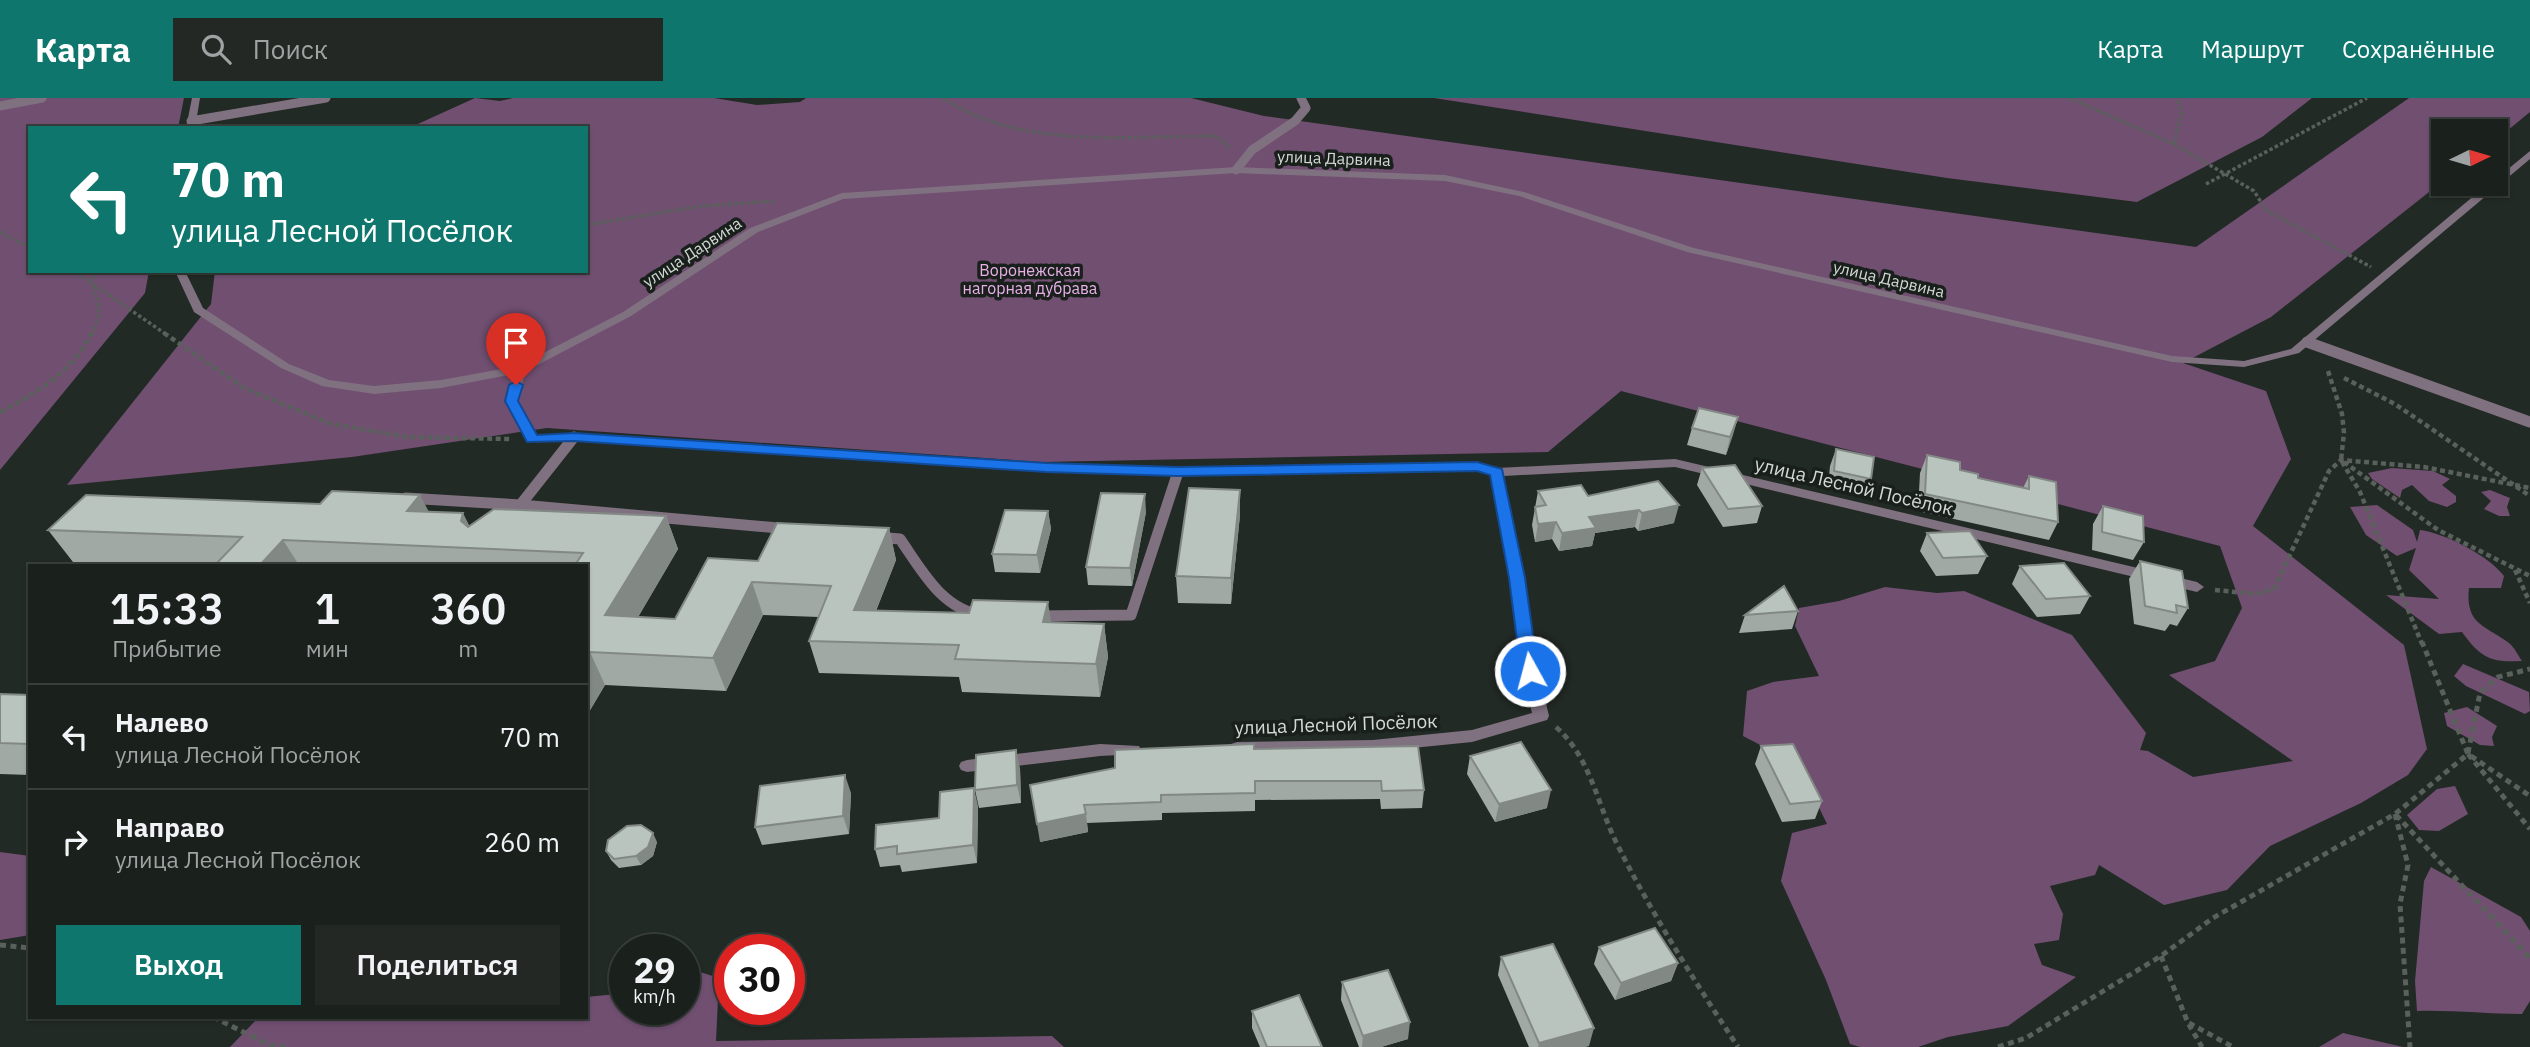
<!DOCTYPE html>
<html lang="ru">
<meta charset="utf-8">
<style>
:root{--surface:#1a201c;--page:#232825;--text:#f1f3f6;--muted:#9fa3a3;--line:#383e3b;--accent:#0f766e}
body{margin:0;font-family:"IBM Plex Sans",sans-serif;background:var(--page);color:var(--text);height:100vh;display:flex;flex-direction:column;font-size:26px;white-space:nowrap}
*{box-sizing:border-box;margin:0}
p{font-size:23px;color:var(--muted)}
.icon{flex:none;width:38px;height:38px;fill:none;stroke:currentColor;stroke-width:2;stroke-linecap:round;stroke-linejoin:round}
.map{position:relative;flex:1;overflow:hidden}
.drawer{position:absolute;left:28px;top:466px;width:560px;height:455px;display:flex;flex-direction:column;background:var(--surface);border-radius:0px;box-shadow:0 2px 5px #0004,0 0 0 2px var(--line)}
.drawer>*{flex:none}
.guide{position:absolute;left:28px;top:28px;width:560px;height:147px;border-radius:0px;box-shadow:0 2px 5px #0004,0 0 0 2px var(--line);background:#0f766e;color:#fff;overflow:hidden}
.needle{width:46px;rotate:85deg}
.buttons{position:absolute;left:2431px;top:21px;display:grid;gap:14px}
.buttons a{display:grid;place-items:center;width:77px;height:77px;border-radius:0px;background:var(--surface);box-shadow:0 2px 5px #0004,0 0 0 2px var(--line);font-size:35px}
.speed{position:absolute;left:609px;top:836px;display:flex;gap:14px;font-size:35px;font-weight:700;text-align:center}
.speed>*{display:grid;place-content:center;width:91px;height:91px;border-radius:50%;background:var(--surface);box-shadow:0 2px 5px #0004,0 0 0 2px var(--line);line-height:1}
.speed small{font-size:18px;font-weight:400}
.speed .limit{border:10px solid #d22;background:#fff;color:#111}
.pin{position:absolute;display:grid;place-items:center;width:60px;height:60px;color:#fff;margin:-72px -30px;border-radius:50% 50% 50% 0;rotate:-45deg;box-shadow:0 0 7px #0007}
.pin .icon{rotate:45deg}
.me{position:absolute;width:77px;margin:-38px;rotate:353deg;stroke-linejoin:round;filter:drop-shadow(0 0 5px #0008)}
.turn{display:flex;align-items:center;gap:24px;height:147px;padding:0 28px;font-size:32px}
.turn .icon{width:91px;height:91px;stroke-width:2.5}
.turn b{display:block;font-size:49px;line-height:60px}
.eta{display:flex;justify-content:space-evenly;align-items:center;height:119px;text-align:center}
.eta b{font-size:42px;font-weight:600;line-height:49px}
.action{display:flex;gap:14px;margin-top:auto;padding:14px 28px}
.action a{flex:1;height:80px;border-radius:0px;background:var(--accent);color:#fff;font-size:28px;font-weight:600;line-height:80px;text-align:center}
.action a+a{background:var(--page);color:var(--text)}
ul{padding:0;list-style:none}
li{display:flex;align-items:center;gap:21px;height:105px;padding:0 28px;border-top:2px solid var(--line)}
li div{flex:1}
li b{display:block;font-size:26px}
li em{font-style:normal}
header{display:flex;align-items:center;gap:42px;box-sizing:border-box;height:98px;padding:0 35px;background:var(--accent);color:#fff}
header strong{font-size:33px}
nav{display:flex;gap:38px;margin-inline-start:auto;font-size:24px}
.search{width:490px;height:63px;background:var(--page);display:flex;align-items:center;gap:18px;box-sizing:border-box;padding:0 24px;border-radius:0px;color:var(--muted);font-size:26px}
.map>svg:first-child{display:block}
.forest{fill:#704f70}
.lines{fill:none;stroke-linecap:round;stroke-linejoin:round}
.path-far2{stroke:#5a615c;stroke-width:3.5;stroke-dasharray:3.5 2.5;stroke-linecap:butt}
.path-far1{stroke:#5a615c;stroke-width:4.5;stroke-dasharray:5 3.5;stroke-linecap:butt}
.path{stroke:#5a615c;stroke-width:5;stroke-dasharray:6 4.5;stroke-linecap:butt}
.lane-far1{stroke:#807180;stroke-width:9}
.lane{stroke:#807180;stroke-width:11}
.street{fill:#807180;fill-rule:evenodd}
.wall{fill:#a0a9a3}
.shaded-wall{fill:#828985}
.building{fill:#bac4be;stroke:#828985;stroke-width:2}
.route{fill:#1a73e8;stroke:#114b97;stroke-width:2}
.labels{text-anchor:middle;stroke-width:7;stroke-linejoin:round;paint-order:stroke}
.far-street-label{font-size:16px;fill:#d4d9d5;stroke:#19201c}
.far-park-label{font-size:16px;fill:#e8b0e7;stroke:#19201c}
.street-label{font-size:19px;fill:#d4d9d5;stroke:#19201c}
</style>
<header>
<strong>Карта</strong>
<div class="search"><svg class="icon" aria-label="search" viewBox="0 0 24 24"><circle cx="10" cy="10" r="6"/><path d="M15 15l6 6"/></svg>Поиск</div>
<nav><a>Карта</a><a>Маршрут</a><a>Сохранённые</a></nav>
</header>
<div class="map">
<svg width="2530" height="949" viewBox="0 0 2530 949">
<rect width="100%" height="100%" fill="#222a25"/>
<!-- forest -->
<path class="forest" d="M0,0h184l-6,30h-148v143h119l-4,22 -145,177z
M475,0l25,3 13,-3h201l43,7 43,-3 6,-4h385l73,18 932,131 213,-149h121v14l-34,28v-9h-53v50l-172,136 -88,46 83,28 25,68 -38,67 151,119 23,104 -19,26 -47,28 -91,43 -43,44 -63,15 -65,-40 -4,10 -45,11 13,28 -4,26 -25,4 8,21 34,12 -68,49 -60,11 -30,10h-58l-10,-3 -24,-64 -45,-99 11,-48 35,-9 -20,-41 -41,-35 -23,-12 4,-45 26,-9 46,-6 -24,-50 4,-18 40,-7 46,-14 52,6 27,-2 108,44 74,98 -6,17 8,1 45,26 100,-16 -124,-86 46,-14 27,-53 -22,-62 -599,-155 -73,61 -506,10 -495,-34 -195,29 -285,28 144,-181 4,-33h371v-143h-177z
M1434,0h878l-50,39 -125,65 -190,-24z
M2392,370l41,3 17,8 -8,6 14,11v6l-9,5 -18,-6 -17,-16 -10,5 -2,8 -28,-19 -4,-6z
M2490,392l20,8 -3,9 3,9h-11l-15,-7 7,-8 -10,-9z
M2377,407l36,25 4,12 3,-12c25,3 69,26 84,46l-3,12h-32c-4,37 16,37 40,55 5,4 9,12 13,18 -32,2 -42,-4 -60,-29l-23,2 -53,-39 53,4 -30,-29 7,-22 -19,8 -31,-21 -16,-28z
M2463,566l66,28 1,19 -5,3 -59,-28 -12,-10z
M2467,609l30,19 -5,11 2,9 -14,-1 -33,-19 -3,-13z
M2455,688l13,28 -29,17 -20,-1 -12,-15 30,-26z
M0,754l30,4v79l-30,5z
M2431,769l90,50 9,14v70l-8,13c-35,0 -69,-4 -105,-3l-2,-30 9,-100z
M684,869l35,11 -3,63 336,-5 12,11h-834l29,-30h327v-20l31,-3 8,-6v22h59z
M2343,935l60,14h-84z"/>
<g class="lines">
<!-- path-far2 -->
<path class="path-far2" d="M943,0c78,52 184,38 273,38l14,12
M2069,0l105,46 80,47 12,19 105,57
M2174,46l8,-32 -6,-14
M2206,86l161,-86
M586,127l116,-19 74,-5
M0,134l30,16
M74,173l93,64
M91,237c12,-21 8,-34 -1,-55l11,-9"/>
<!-- path-far1 -->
<path class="path-far1" d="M164,235l80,55 87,36 77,13 102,2
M2328,273l14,43 2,19 -3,27 19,32 62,152
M2344,280l51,26 135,92
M0,314c39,-20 71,-40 92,-79
M2344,364l94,68 92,46
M2515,472l15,33
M2215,492l41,4 18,-5 55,-118 12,-11 83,7 106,21"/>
<!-- path -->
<path class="path" d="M1556,629c35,31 41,77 61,117 35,70 78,138 121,203
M2468,655l12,-60 18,-16 32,-8
M2468,656l62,75
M2471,658l59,40
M2395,716l13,51 -8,39 10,143
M2396,717l134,143
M0,847l30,3
M2161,858l27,67 14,24
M213,919l57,28 15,2
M2189,925l44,24
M1998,949l28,-9 135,-82 52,-38 182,-104 73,-60 -46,-112"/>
<!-- lane-far1 -->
<path class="lane-far1" d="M0,8l42,-8
M191,23l135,-23
M1236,72l16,-20 43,-29 11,-13 -5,-10"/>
<!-- lane -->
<path class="lane" d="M2307,244l223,80
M406,400l115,7 268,24
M518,410l56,-71
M877,439l23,2c23,33 42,71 85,77
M1035,518l96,-1 47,-143"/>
<!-- street -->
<path class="street" d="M192,0h8l-5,30h-9z
M2530,53v8l-231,194 -55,14 -72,-5 -485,-110 -168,-56 -74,-15 -209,-8 -393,26 -85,33 -127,84 -105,55 -9,30 19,34 38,-2 472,31 132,4 299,-5 20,5 178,-9 522,123 7,5 -7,5 -522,-125 -171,9 20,102 14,93 11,45 -2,4 -75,22 -99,10 -136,2 -6,-2 -2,-4 2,-4 6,-2 136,-2 99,-10 60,-17 -10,-42 -12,-93 -19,-104 -14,-3 -299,5 -132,-4 -472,-31 -46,1 -23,-41 9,-27 -73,14 -67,6 -52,-8 -41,-18 -87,-56 -19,-41h10l18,37 86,56 40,16 45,6 67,-6 77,-14 105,-54 127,-84 92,-35 394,-26 209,8 79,17 170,56 478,108 72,5 47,-12 197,-165h8v-5z
M1100,646l39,2 2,4 -2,4 -39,2 -133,16 -6,-2 -2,-4 2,-4 6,-2z"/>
</g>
<!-- wall -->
<path class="wall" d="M1738,319l-12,38 -39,-10 5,-17z
M1836,351l35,30 -6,18 -37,-9 2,-22z
M1927,357l51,23 45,10 6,-12 29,46 -9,18 -131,-29 2,-38z
M1702,370l60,38 -5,17 -34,4 -26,-42z
M1658,383l16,42 -36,8 -3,-4 -40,6 -3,13 -33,5 -7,-12 -17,3 -3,-17 6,-34 50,5z
M1240,392v25l-9,89 -53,-1 -2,-27z
M2103,408l41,36 -11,18 -41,-10 1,-26z
M1048,413l3,18 -11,44 -45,-1 -3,-18z
M429,414l41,14 196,-10 12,33 -40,68 37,2 83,-58 131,-33 7,32 -20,51 175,11 53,2 4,33 -8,40 -138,-5 -3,-15 -140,-4 -10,-32 10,-24 -56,-2 -37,76 -121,-6 -19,32v-152h-425l-88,-3 -25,-32z
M1146,414l-14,74 -44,-1 -2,-18z
M1927,435l60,23 -9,18 -42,2 -16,-25z
M2140,463l48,47 -11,18 -7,-2 -5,7 -31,-7 -5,-45z
M2020,468l70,30 -10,18 -43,3 -25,-33z
M1798,513l-6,18 -53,4 6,-18z
M0,596l30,1v80l-30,-1z
M1761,648l61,55 -7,18 -33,3 -27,-58z
M1254,651l170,41 -2,18 -41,1 -1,-10 -125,1v11l-93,2v7l-75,3 1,9 -48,10 75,-74z
M1470,658l77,52 -52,14 -28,-48z
M1020,670l1,35 -42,5 -4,-18z
M851,695l-2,41 -87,11 -7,-18z
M978,708l-1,57 -75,9 -2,-7 -20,2 -5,-18z
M657,744l-4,14 -12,9 -22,3 -8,-8 -5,-9z
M1599,849l79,16 -7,18 -56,19 -21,-36z
M1501,859l88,89 -6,1h-54l-31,-72z
M1342,884l66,57 -27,8h-22l-18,-47z
M1252,913l70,36h-62l-8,-19z"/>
<!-- shaded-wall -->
<path class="shaded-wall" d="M1738,319l-5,18 -7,20 4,-18z
M1240,392v25l-9,89v-26z
M1145,396l1,18 -14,74 -2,-18z
M420,397l17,32 -30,-16z
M1679,407l-5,18 -36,8 4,-18z
M1639,412l-4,17 -40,6 -3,13 -33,5 3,-18 27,-16z
M1048,413l3,18 -11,44 -3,-18z
M463,415l16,32 -18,-24z
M666,418l12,33 -58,99 -15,-33z
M1556,424l-4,17 -17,3 3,-18z
M889,430l7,32 -33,83 -9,-33z
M283,442l16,25h-39z
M752,484l11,33 -37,76 -13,-33z
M1048,504l5,33 -10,-13z
M1104,526l4,33 -8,40 -4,-33z
M590,554l15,33 -19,32v-59z
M1016,652l4,18 1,35 -4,-18z
M845,677l6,18 -2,41 -6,-18z
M974,690l4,18 -1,57 -4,-18z
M1551,692l-4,18 -52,14 4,-18z
M1086,716l2,18 -48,10 -3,-18z
M653,735l4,9 -4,14 -12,9 -5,-9z
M1678,865l-7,18 -56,19 6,-17z
M1410,924l-2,17 -27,8h-19l1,-11z
M1594,930l-5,18 -6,1h-45l1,-4z"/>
<!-- building -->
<path class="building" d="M1699,310l39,9 -8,20 -38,-9z
M1836,351l38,8 -3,22 -37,-8z
M1927,357l33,7v8l18,4v4l51,11v-13l27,6 2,40 -133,-28z
M1735,367l27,41 -34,3 -26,-41z
M1658,383l21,24 -37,8 -3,-3 -50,7 7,11 -34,5 -6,-11 -18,2 -3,-17 11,-2 -8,-14 43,-6 7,11z
M1189,390l51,2 -9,88 -55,-2z
M332,393l88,4 -13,16 56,2 -2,8 7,6 26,-18 172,7 -61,99 70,4 33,-61 50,3 19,-38 112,5 -35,82 115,3 4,-13 75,2 -5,20 61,2 -8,40 -141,-5 4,-14 -150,-4 22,-55 -79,-4 -39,76 -123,-6 -4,6v-93h-11l8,-12 -300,-13 -23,25h-45l27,-28 -194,-7 38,-35 234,9z
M1101,395l44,1 -15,74 -44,-1z
M2103,408l40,10 1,26 -42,-10z
M1005,412l43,1 -11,44 -45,-1z
M1970,433l17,25 -44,2 -16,-25z
M2140,463l42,10 6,37 -12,-3 1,8 -32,-7z
M2064,465l26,33 -44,3 -26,-33z
M1784,488l14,25 -53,4z
M0,596l30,1v49l-30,-1z
M1521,644l30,48 -52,14 -29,-48z
M1254,646v5l164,-3 6,44 -42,1 -1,-10h-126v12l-94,2v7l-77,3 2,9 -49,10 -7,-39 85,-17v-18z
M1793,646l29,57 -32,3 -29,-58z
M1016,652l1,35 -42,5 1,-35z
M845,677l-2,41 -88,11 5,-41z
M974,690l-1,57 -76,9v-8l-22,3 1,-24 63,-7 1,-26z
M641,727l12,8 -5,14 -12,9 -22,3 -8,-8 2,-11 19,-14z
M1655,830l23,35 -57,20 -22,-36z
M1553,846l41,84 -55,15 -38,-86z
M1388,872l22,52 -47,14 -21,-54z
M1299,897l23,52h-55l-15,-36z"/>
<!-- route -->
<path class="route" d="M516,283l7,4 -5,16 19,34 37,-2 472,30 132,4 299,-5 25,7 23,109 13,93 -8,6 -9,-6 -12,-93 -19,-103 -13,-4 -299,5 -132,-4 -472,-31 -47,1 -22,-41 4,-16z"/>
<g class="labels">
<!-- far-street labels -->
<g class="far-street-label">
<text transform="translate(1334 60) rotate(2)" y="6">улица Дарвина</text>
<text transform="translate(692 154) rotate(-33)" y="6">улица Дарвина</text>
<text transform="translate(1889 181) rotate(13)" y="6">улица Дарвина</text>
</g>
<!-- far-park labels -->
<g class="far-park-label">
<text x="1030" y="178">Воронежская<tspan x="1030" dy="18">нагорная дубрава</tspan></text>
</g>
<!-- street labels -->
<g class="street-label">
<text transform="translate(1854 388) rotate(13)" y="7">улица Лесной Посёлок</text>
<text transform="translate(1336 626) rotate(-2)" y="7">улица Лесной Посёлок</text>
</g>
</g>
</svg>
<div class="buttons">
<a><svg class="needle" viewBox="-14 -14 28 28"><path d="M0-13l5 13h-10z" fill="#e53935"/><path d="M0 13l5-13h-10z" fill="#9fa3a3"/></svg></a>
</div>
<div class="speed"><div>29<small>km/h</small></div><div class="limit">30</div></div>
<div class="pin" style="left:516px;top:287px;background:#d93025"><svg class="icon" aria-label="arrive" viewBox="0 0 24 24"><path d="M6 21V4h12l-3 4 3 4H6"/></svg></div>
<svg class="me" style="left:1530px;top:573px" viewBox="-20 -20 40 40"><circle r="17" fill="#1a73e8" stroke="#fff" stroke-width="3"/><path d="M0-11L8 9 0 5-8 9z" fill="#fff"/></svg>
<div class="guide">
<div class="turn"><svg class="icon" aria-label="left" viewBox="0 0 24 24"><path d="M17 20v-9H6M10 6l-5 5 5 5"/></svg><div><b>70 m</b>улица Лесной Посёлок</div></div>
</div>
<section class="drawer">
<div class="eta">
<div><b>15:33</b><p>Прибытие</p></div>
<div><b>1</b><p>мин</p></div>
<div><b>360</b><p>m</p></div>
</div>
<ul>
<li><svg class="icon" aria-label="left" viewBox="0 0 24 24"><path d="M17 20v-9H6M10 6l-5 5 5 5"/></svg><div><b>Налево</b><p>улица Лесной Посёлок</p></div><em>70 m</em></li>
<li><svg class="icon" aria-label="right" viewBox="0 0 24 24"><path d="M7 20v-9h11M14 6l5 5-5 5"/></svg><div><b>Направо</b><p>улица Лесной Посёлок</p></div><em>260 m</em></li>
</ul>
<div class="action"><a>Выход</a><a>Поделиться</a></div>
</section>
</div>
